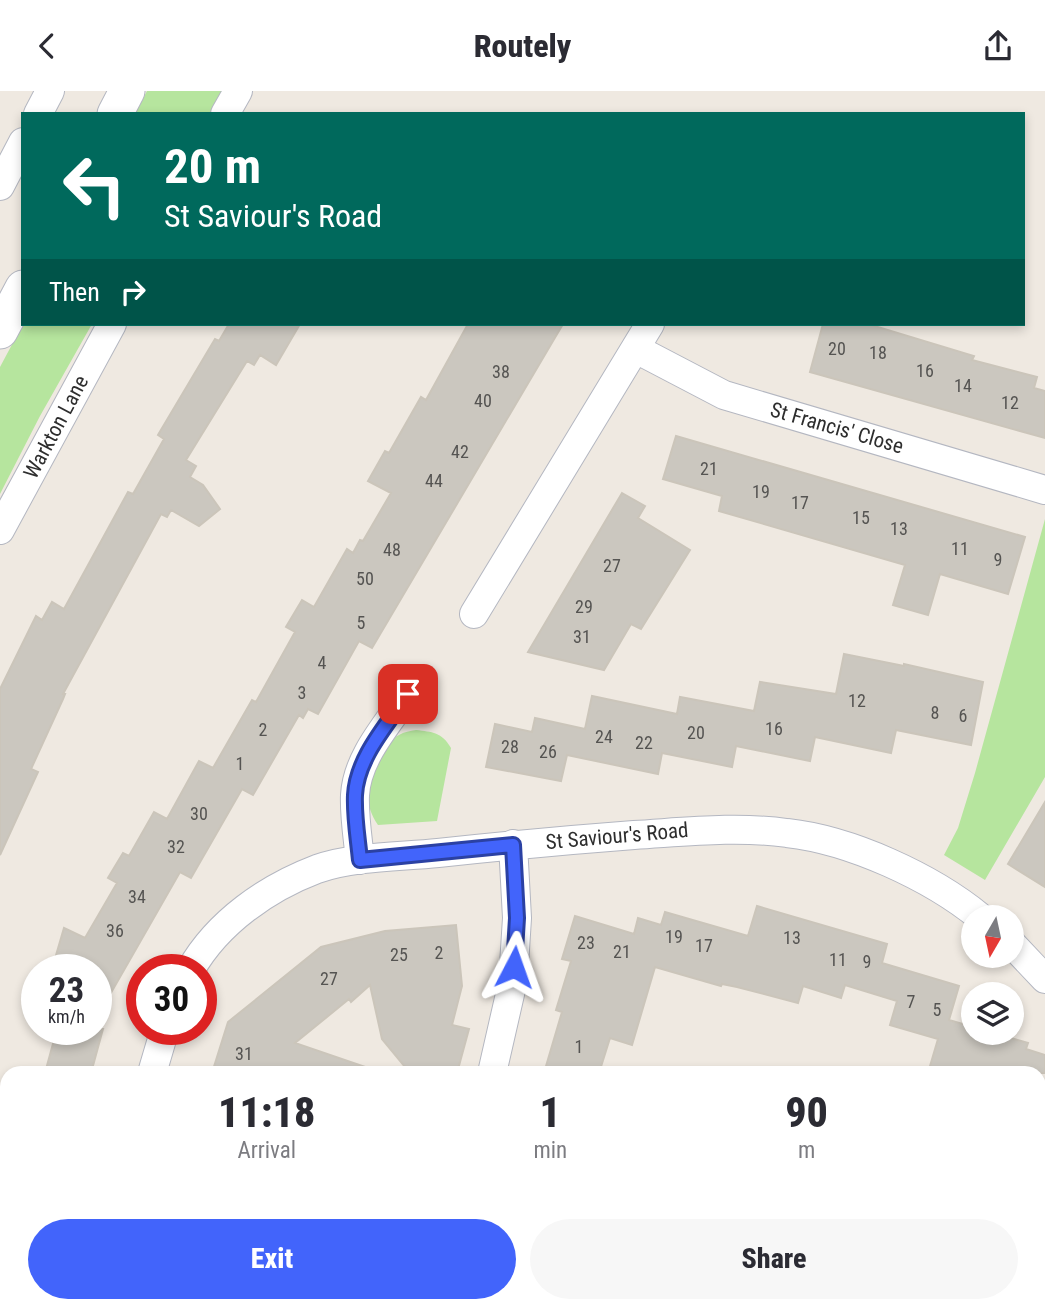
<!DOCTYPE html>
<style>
:root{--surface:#fff;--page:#f7f7f7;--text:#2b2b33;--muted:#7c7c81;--accent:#4264fb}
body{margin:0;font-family:"Roboto Condensed",sans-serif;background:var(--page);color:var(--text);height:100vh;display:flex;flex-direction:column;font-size:26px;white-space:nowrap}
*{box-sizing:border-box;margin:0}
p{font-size:23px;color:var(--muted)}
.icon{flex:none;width:38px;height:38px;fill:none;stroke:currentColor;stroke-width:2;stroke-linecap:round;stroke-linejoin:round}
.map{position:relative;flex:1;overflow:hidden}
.drawer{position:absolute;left:0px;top:975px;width:1046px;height:247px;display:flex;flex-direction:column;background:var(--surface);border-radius:21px 21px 0 0;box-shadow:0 4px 10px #0003}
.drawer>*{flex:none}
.guide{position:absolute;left:21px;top:21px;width:1004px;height:214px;border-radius:0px;box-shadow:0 4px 10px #0003;background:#00695c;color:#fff;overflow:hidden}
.needle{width:46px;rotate:189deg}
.controls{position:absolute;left:961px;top:814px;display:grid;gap:14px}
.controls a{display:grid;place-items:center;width:63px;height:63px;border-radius:50%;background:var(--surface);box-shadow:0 4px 10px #0003;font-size:35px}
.speed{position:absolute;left:21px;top:863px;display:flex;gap:14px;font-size:35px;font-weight:700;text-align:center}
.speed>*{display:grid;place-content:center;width:91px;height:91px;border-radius:50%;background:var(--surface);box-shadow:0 4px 10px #0003;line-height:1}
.speed small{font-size:18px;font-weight:400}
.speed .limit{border:10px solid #d22;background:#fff;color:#111}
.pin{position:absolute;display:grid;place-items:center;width:60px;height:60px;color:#fff;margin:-30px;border-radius:14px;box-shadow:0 4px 10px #0006}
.me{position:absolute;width:77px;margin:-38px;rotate:4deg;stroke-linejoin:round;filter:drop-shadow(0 0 5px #0008)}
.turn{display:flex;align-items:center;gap:24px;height:147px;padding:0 28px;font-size:32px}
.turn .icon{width:91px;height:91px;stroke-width:2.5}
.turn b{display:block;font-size:49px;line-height:60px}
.then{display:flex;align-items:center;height:66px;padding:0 28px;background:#0003;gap:14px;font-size:26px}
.eta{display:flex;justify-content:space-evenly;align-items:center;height:119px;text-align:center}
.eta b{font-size:42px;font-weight:800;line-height:49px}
.action{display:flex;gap:14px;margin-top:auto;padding:14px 28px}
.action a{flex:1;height:80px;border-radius:42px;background:var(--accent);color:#fff;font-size:28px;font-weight:800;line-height:80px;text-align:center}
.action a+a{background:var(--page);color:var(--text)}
header{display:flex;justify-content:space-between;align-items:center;height:91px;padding:0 28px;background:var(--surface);font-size:32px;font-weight:800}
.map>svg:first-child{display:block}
.green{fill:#b6e59e}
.building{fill:#cbc7bf;stroke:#cbc5ba;stroke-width:2}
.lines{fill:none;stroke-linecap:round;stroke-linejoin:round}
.minor-casing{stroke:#b4b7c1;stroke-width:30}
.tertiary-casing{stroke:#b4b7c1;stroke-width:37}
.minor{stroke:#fff;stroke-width:28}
.tertiary{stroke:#fff;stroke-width:35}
.route-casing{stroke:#2b41a3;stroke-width:18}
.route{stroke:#4264fb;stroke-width:12}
.labels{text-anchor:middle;stroke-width:6;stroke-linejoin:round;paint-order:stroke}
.number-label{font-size:18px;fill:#555452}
.street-label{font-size:21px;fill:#2e2e2e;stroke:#fff}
</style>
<header><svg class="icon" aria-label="back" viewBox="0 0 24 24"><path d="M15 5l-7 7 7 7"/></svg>Routely<svg class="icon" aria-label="share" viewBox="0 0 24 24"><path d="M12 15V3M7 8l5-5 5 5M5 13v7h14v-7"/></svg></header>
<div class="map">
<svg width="1045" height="1221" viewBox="0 0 1045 1221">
<rect width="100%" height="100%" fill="#efe9e1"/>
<!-- green -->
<path class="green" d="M147,0h76l-13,23h-75z
M23,233h69l-52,92 -40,78v-127z
M1045,428v258l-60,103 -41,-25 14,-27 17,-55z
M416,639c16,2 26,2 35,18l-14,73 -59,4c-18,-26 -9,-49 7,-73 4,-7 7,-14 14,-17 5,-3 11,-4 17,-5z"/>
<!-- building -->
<path class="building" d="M229,233h71l-24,41 -16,-10 -6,10 -7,-4 -61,99 10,6 -6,11 13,8 17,24 -21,17 -28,-16 -4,7 -6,-3 -98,180h2l-2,5 -32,70 7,3 -38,83v-166l36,-73 6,4 10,-18 12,7 64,-117 5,2 31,-55 -6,-4 57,-96 4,2z
M468,233h95l-191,324 -13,-7 -41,73 -10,-5 -5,9 -4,-3 -46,80 -11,-6 -51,89 -11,-6 -84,147v-50h-44l12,-41 21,10 32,-55 -9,-5 15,-25 6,3 25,-44 13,7 32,-58 14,7 39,-68 4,2 39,-70 -9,-5 16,-27 12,7 33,-58 6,4 7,-13 3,1 28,-48 -23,-12 17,-30 4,2 32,-56 5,3z
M823,233h45l106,32 -2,4 65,17 -3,11 11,3v47l-235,-66z
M676,345l349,101 -17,57 -68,-20 -12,41 -35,-10 12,-40 -186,-54 3,-15 -59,-17z
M622,402l23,13 -7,12 52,32 -49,79 -10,-5 -27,46 -76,-18z
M844,563l60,12v-2l79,18 -12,63 -75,-15 -5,23 -76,-16 -5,24 -74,-15 -4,21 -70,-14 -4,21 -91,-19 -6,26 -75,-14 9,-43 37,8 3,-14 50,11 7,-33 85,18 3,-17 74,14 6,-29 76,12z
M1045,711v85l-37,-23z
M757,815l130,38 -5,19 77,23 -10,34 24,7v6h20l35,10 -2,6 19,6v18h-117l10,-34 -48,-14 7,-24 -52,-16 -4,13 -38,-12 -5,17 -61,-16 -15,-3 -1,2 -66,-19 -23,78 -22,-7 -11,35h-55l18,-61 -6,-2 15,-49 -9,-2 13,-43 59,18 4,-16 23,7 4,-13 83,24z
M456,834l6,61 -10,39 17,4 -12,44h-47l-28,-34 -12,-54 -19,17 -2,-3 -54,44 73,25 -1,5h-155l16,-51 93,-75 64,-16z
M57,938h46l-12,44h-46z"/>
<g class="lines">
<!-- minor casing -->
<g class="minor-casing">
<path id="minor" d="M38,23l12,-23
M225,23l13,-23
M0,95l23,-44
M636,258l88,46 321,95
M0,439l112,-206
M474,523l176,-290
M360,769c-2,-21 -6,-44 -5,-65 2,-38 33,-71 53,-101
M1012,853l33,35
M191,878c27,-47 76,-81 126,-100 38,-13 82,-12 121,-16 65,-7 130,-13 196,-18 51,-3 102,-9 153,-2 64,7 144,44 193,84
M152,982l13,-44
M492,982l21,-92 4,-63 -4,-74
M83,1221l2,-7
M421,1221l2,-7
M794,1221l2,-7"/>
</g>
<!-- tertiary casing -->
<g class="tertiary-casing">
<path id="tertiary" d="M115,23l12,-23
M0,240l23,-43"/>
</g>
<!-- minor -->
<use href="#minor" class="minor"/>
<!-- tertiary -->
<use href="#tertiary" class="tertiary"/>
</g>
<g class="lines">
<!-- route casing -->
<g class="route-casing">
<path id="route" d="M408,603c-20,30 -51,63 -53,101 -1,21 3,44 5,65l153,-15 4,73 -3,49"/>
</g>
<!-- route -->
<use href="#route" class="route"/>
</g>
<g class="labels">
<!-- number labels -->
<g class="number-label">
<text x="837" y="264">20</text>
<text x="878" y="268">18</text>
<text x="925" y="286">16</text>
<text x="501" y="287">38</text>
<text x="963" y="301">14</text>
<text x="483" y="316">40</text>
<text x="1010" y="318">12</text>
<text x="460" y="367">42</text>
<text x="709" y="384">21</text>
<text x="434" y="396">44</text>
<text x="761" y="407">19</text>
<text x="800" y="418">17</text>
<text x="861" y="433">15</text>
<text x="899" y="444">13</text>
<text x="960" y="464">11</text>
<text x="392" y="465">48</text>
<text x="998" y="475">9</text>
<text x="612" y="481">27</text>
<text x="365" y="494">50</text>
<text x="584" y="522">29</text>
<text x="361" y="538">5</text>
<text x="582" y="552">31</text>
<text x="322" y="578">4</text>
<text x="302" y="608">3</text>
<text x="857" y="616">12</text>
<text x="935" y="628">8</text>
<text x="963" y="631">6</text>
<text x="774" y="644">16</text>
<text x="263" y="645">2</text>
<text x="696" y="648">20</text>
<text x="604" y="652">24</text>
<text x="644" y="658">22</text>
<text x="510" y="662">28</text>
<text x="548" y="667">26</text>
<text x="240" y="679">1</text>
<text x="199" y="729">30</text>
<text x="176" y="762">32</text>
<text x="137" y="812">34</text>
<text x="115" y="846">36</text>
<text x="674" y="852">19</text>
<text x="792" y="853">13</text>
<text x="586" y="858">23</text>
<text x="704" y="861">17</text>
<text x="622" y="867">21</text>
<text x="439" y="868">2</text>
<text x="399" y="870">25</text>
<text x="838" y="875">11</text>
<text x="867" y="877">9</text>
<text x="329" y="894">27</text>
<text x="911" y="917">7</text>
<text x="937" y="925">5</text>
<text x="579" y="962">1</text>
<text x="244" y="969">31</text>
</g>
<!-- street labels -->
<g class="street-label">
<text transform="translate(56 336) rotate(-62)" y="7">Warkton Lane</text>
<text transform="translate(837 337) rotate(16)" y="7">St Francis' Close</text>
<text transform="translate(617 745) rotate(-5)" y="7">St Saviour's Road</text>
</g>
</g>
</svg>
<div class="controls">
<a><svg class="needle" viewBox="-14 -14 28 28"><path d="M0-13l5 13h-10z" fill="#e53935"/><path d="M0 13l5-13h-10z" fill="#7c7c81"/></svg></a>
<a><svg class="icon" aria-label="layers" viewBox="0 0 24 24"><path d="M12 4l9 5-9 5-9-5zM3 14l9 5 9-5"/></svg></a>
</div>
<div class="speed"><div>23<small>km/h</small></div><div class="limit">30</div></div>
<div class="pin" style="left:408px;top:603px;background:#d93025"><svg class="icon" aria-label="arrive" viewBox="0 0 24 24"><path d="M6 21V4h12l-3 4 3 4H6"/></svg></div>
<svg class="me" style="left:514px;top:876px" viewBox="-20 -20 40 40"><path d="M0-17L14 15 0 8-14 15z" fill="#4264fb" stroke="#fff" stroke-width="4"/></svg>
<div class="guide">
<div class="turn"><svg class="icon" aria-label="left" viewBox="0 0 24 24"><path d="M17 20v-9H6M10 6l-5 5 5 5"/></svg><div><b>20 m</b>St Saviour's Road</div></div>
<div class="then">Then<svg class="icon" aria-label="right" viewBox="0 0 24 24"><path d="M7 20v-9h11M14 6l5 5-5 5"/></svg></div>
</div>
<section class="drawer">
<div class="eta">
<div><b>11:18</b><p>Arrival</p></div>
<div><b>1</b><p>min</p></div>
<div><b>90</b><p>m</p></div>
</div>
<div class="action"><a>Exit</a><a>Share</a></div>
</section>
</div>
